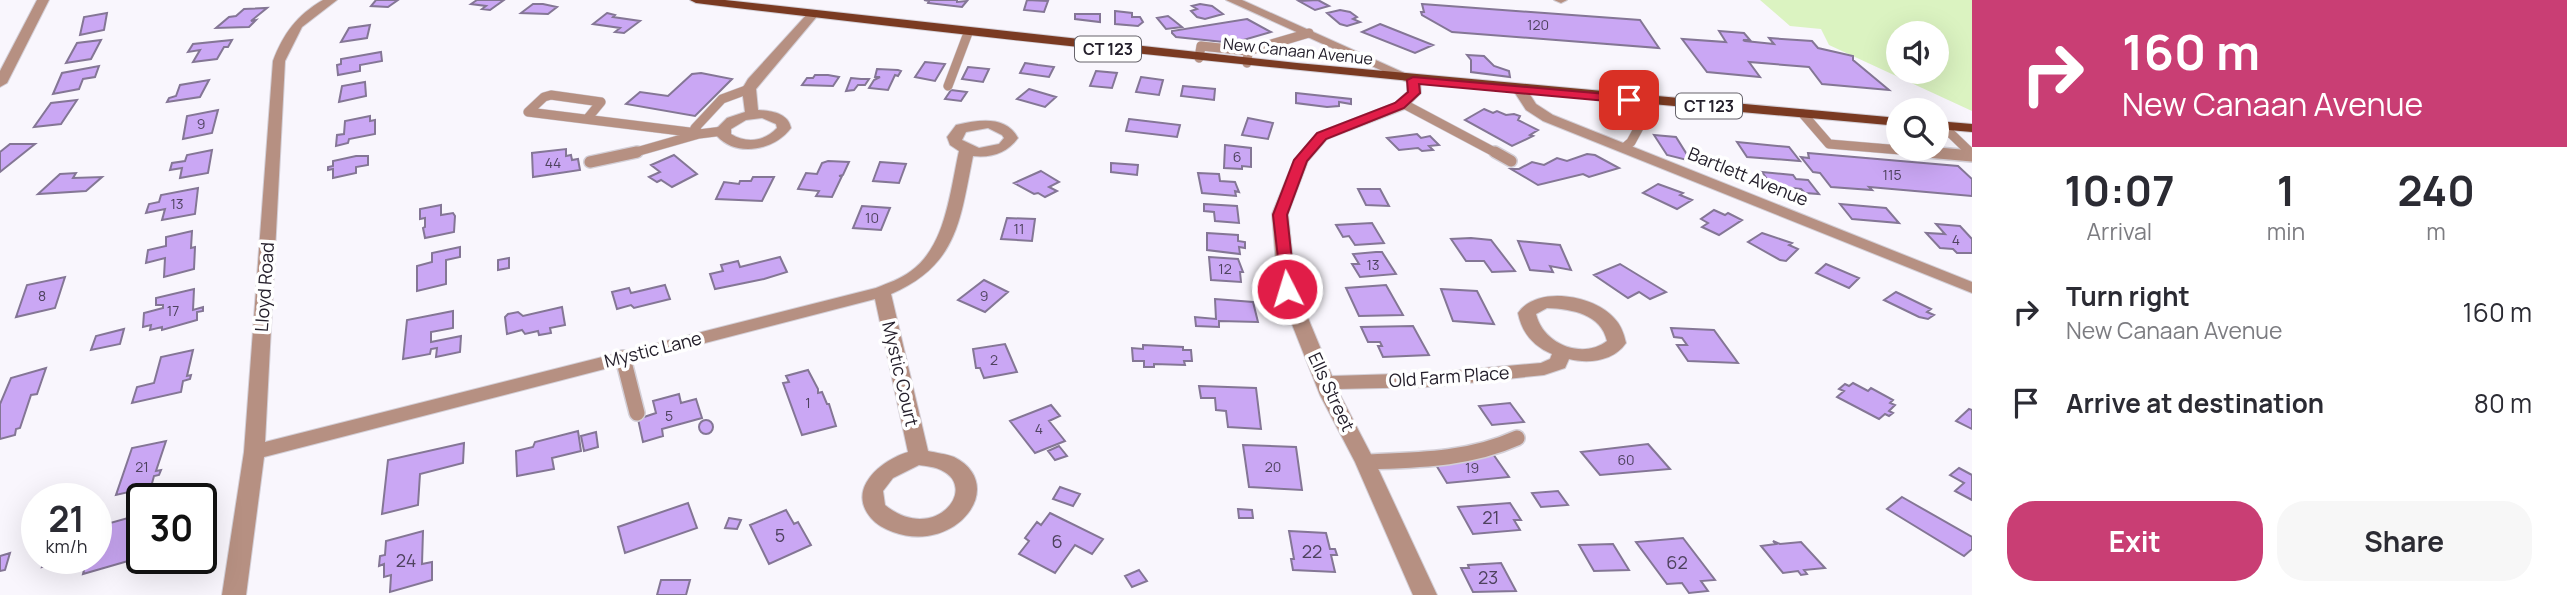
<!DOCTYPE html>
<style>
:root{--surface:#fff;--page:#f7f7f7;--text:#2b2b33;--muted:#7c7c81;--accent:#c93e74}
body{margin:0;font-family:Manrope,sans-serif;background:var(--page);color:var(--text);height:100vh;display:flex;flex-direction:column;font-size:26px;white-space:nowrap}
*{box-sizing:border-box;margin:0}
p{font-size:23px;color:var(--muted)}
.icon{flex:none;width:38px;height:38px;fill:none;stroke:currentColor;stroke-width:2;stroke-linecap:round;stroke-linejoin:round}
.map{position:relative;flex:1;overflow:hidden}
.panel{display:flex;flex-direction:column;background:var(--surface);width:595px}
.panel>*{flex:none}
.banner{background:#c93e74;color:#fff;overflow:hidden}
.controls{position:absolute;left:1886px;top:21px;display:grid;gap:14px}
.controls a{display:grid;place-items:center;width:63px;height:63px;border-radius:50%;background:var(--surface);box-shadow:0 7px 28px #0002;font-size:35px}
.speed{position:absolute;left:21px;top:483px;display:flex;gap:14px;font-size:35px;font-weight:700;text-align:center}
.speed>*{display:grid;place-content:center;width:91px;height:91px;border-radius:50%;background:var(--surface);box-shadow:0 7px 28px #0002;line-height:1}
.speed small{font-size:18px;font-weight:400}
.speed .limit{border:4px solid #111;border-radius:10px;background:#fff;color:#111}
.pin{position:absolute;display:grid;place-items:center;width:60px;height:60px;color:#fff;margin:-30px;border-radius:14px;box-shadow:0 4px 10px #0006}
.me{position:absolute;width:77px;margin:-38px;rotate:355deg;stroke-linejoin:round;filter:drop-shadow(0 0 5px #0008)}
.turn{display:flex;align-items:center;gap:24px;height:147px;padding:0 35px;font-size:32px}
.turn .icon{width:91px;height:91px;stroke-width:2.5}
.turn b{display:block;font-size:49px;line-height:60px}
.eta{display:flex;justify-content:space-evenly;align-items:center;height:119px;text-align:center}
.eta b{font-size:42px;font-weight:700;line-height:49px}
.action{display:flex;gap:14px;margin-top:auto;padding:14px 35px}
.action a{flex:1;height:80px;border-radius:28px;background:var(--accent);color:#fff;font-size:28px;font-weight:700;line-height:80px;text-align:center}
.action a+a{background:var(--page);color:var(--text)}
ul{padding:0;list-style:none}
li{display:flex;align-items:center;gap:21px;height:91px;padding:0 35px}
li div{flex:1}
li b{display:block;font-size:26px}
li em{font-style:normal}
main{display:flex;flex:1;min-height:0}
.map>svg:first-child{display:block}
.green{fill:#dbf3c1;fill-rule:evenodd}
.building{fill:#caa7f4;stroke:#847695;stroke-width:2}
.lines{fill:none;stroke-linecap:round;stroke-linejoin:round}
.lane-far2-casing{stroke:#d3cfd7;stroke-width:10}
.lane-far1-casing{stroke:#d3cfd7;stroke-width:14}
.lane-casing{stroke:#d3cfd7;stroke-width:18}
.street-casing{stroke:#d3cfd7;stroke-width:2}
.primary-casing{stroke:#d3cfd7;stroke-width:2}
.lane-far2{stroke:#b69082;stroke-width:9}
.lane-far1{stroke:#b69082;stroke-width:11}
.lane{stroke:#b69082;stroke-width:15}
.street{fill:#b69082;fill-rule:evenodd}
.primary{fill:#7a3a22;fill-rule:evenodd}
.route{fill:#e11d48;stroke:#92132f;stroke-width:2}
.labels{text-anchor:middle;stroke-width:7;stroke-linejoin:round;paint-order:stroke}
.number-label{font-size:14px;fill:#4e425e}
.shield{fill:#fff;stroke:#66636b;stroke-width:2}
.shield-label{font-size:16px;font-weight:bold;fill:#25202c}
.far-street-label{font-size:16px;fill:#25202c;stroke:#fff}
.street-label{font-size:18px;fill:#25202c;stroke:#fff}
.near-number-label{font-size:18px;fill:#4e425e}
</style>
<main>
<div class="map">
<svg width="1972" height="595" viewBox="0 0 1972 595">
<rect width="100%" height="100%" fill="#f9f6fd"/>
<!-- green -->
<path class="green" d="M1760,0h212v111l-143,-66 -8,-16 -31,-3zM1899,33h38v39h-38z"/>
<!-- building -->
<path class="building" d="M376,0h22l-10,7 -17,-1z
M477,0h27l-14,10 -8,-1 4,-3 -15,-2z
M924,0h33v2l10,-1 -5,6 -34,-4 1,-2z
M1027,0l21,1 -4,11 -20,-2z
M1318,0l11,6 -14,4 -16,-9z
M533,4h10l14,3 -9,7 -27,-1z
M1200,4l12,2 11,8 -18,5 -8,-2 -6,-6 6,-2 -5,-3z
M1422,4l218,16 19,28 -207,-16 -30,-17 -1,-3h3z
M267,8l-16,13 5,-1 -7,7 -33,1 13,-11 7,-1 8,-7z
M1340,10l10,2 7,5 -4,2 7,3 -13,4 -7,-2 -13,-11z
M1115,11l17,2v4h8l3,5 -5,4 -23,-2z
M107,13l-3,17 -24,5 4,-18z
M607,13l8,2 -2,2 27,4 -16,12 -9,-1 5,-4 -27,-4z
M1075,14h25v8l-25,-3z
M1168,16l4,3 10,8 -16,2 -9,-11z
M1247,19l24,13 -38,11 -57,-6 -4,-4v-2z
M1380,24l53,21 -18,8 -53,-21z
M370,25l-3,13 -26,4 8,-14z
M1719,31l25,2 6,7h-7l2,1 29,3 -5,-6 43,3 6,7 35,8v4l36,30 -67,-6 -13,-17 -60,-5 11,15 -53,-5 -25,-33 44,3z
M101,40l-10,19 -25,4 11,-20z
M232,40l-4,7h-4l-7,12 -24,3 7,-12 -12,2 5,-8z
M381,52l1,9 -22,4v6l-22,4 -1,-10 4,-1v-5z
M1467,55l17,1 10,10 15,5 1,6 -39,-5v-12z
M925,62l20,2 -10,17 -20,-4z
M1025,63l13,2 16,2 -5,10 -29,-4z
M99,66l-4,11 -12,2 -4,10 -26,5 9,-21z
M968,67l21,2 -6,13 -21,-3z
M877,69l21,1 3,1 -3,5 -3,-1 -7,15 -19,-2 5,-8 6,-3h-5z
M1096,71l21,2 -5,15 -22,-2z
M701,73l31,6 -37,37 -69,-12 14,-12 28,4 24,-22z
M815,75h13l11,2 -6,9 -31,-1 5,-7h6z
M1141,77l22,3 -4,15 -23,-3z
M851,78l10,1h8l-4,6h-7l-4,5 -8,1z
M209,80l-9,17 -33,5 2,-4 7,-2 4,-11z
M365,82l1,14 -27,6 3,-16z
M1183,86l32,3 -1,11 -33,-4z
M1029,89l27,8 -11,10 -28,-8z
M951,90l16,2 -6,9 -16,-2z
M1296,93l55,6v5l-12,-2v4l-12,1 -31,-4z
M77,100l-16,24 -27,3 17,-24z
M1484,109l9,4 4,-2 9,4 8,-1 6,2 -2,4 20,10 -8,5 3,1 -21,10 -47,-26z
M218,110l-6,23 -29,6 4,-23z
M370,116v5l5,-1v14l-26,5 -1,4 -12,3 1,-11 7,-1 1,-13z
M1248,118l25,5 -5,16 -26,-4z
M1129,119l51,6 -3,12 -51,-6z
M1417,134l4,4 9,-2 9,9 -10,1 4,4 -11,1 -4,-3 -19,2 -12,-12z
M1654,135l22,2 15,24 -24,-6z
M1737,142l52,5 11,14 -53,-4z
M10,144h25l-35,28v-20z
M1225,145l26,3v19l-9,-1v3l-18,-1z
M566,149v7l5,-1 1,5 6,-1 2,11 -47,7 -1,-24z
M212,150l-4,23 -28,5 2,-10 -12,2 2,-7 13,-2 2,-6z
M1808,153l150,13 14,13v17l-103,-9 3,3 -41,-3 -11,-14 -7,-1 -12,-15 8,1z
M1587,154l8,1 24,13 -30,9 -6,-3 -45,11 -27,-16h8l13,-7 12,3 13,-7 10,3z
M674,155l23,19 -25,13 -11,-7 -4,2 -8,-5 11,-5 -9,-7z
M356,156h12v9l-12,2v6l-23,5v-9l-5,1v-3l5,-1v-5z
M828,161l21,1 -6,13 -4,1h3l-10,21 -16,-1 3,-5 -21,-2 8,-16 11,1 5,-11z
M880,162l26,2 -7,19 -26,-2z
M1111,163l27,2 -1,10 -26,-3z
M1041,171l18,11 -10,5 8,4 -12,6 -7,-4 -4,1 -20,-11z
M1762,172l31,3 3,4 12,1 11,14 -14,-1 -4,-4 -29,-3z
M76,173l-3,5 29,-1 -16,14 -48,3 22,-20z
M1198,173l21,1 1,7 15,1 4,10 -4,-1 1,5 -34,-3z
M753,177h21l-12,24 -46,-2 8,-17 15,2 1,-3h11z
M1658,184l25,9 -3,2 12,5 -15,9 -34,-16z
M198,188l-3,26 -33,6 3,-11 -19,4 3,-9 10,-2 2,-7z
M1358,189h22l9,17 -23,-1z
M1204,204l33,2 2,17 -24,-2 -1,-9 -10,-1z
M1840,204l46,4 13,15 -47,-4z
M441,205v10l12,-2 2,3 -1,16 -29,6 -2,-10 2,-1v-9l-5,1v-10z
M862,206l28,2 -9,22 -28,-2z
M1714,210l11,5 3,-2 14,7 -23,15 -17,-8 6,-4 -7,-4z
M1007,218l28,1 -3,22 -31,-2z
M1372,223l12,20 -29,2 -6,-9 -6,1 -7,-12z
M1936,224l24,2 12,13v14h-15l-4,-4 -13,-1 -14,-15 19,1z
M192,231l-1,17 4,-1 -1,22 -30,8 1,-19 -19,5 2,-13 18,-4v-9z
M1207,233l31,2v6l7,1v6l-6,-1 1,7 -33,-4z
M1762,233l30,10 -3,2 9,4 -12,12 -6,-1 -32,-18z
M1471,238l20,2 24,31 -23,1 -8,-11h-18l-15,-22z
M1518,241l42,4 11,25 -21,-4 3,6 -23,-2z
M460,247v10l-14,3v24l-29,7v-25l15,-4v-9z
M1376,252h6l14,22 -36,3 -8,-13h7l-6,-10z
M780,257l7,15 -23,7 -49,10 -5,-15 13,-3 -2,-6 17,-4 2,6z
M1209,257l29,2 5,13h-3l1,10 -30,-2z
M509,258v10l-11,2v-10z
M1620,264l46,28 -16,7 -11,-7 -11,6 -34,-23z
M1826,264l33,14 -10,10 -33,-15z
M65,277l-10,31 -39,9 11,-32z
M984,280l24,12 -23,20 -27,-12z
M665,285l5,14 -36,9 -3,-3 -14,4 -5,-17 17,-4 2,5z
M1386,285l17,30 -44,1 -13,-28z
M194,289l-1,21 10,-3v4l-6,1v8l-35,10v-3l-12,3 1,-5 -8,2 1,-14 19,-5v-3h-7v-7z
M1441,289l36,2 17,33 -41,-3z
M1896,292l35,17 -4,3 7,3 -6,4 -9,-2 -35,-17z
M1215,299l38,3 5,20 -39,-1v6l-23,-1 -1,-9 21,2z
M562,307l3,18 -15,3 1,5 -12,2 -1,-4 -13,3 -3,-4 -15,4 -2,-17 3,-3 10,-2 5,4z
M453,311v17l-22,4v10l30,-6 -1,16 -24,5 1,-9 -6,1 -1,5 -27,5 4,-39z
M1413,326l16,29 -46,2 -5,-11h4l-2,-4h-12l-7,-15z
M1671,328l43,2 24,33 -50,-2 -11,-16h10l-5,-7 -8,-1z
M124,329l-4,15 -29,6 5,-14z
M1005,344l12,28 -33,6 -4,-10h-4l-3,-19z
M1143,345l40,2v3h8l1,11h-8l1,4 -31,-1v3h-10v-6h-11l-1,-13 11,1z
M193,350l-6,26 4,-1 -1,4 -7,2 -2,11 -49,11 5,-16 17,-4 7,-26z
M46,368l-9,26 -6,1 -11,33 -4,1 -1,6 -15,4v-35l11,-26z
M808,370l10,19v4l4,-1 5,12h2l7,22 -34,9 -19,-52 6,-1 -3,-6z
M1853,383l15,8 3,-3 22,12 -3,3 5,2 -6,6 4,2 -4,3 -4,-2 -6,5 -42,-22 7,-6 -5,-2 6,-5 4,2z
M1199,386l57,2 5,41 -33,-2 -2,-16 -10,-1 -1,-12h-14z
M679,394l2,9 15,-4 6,19 -40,11 1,7 -20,6 -5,-23 18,-6 -3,-12z
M1510,403l14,19 -32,3 -13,-19z
M1051,405l9,11 -11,5 16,20 -30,12 -25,-32z
M1969,409l3,1v19l-16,-8z
M699 427a7 7 0 1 1 14 0a7 7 0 1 1-14 0Z
M578,431l3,20 -29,7 2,11 -37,7 -1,-25 17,-4 2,-5z
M596,432l2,15 -14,4 -3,-15z
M166,441l-10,30 5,-1 -2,5 -5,1 -3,11 -35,8 16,-47z
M464,443l-1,20 -43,11 -2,31 -36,9 6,-54z
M1648,444l22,25 -70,6 -19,-23z
M1243,445l53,2 6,43 -53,-3z
M1059,446l8,10 -12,4 -7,-9z
M1493,454l16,23 -62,6 -14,-23z
M1959,468l13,7v25l-17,-9 9,-8 -14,-8z
M1060,487l20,7 -7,12 -20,-7z
M1558,491l10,14 -27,2 -9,-14z
M1902,497l70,40v12l-8,7 -77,-47z
M688,503l9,25 -72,25 -7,-26z
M1510,503l11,17h-7l6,10 -47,4 -15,-27z
M1238,509l14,1 1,8h-14z
M786,510l8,14 4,-2 13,23 -42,19 -19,-39z
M1050,513l53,26 -11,15 -17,-9 -20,28 -36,-19 10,-13 -4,-3 12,-16 4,3z
M142,514v43l-59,17 4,-16h9v-31z
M729,518l12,2 -4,9 -12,-1z
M423,531l-1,33 10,-2v18l-42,12 1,-17 -7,2v-13l-5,2 1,-10 5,-1 1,-14z
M1289,531l37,2 4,16h5l2,6h-6l4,17 -42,-2 -2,-11h3z
M1683,538l32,42 -14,1 7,10 -19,2 -7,-10 -15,1 -31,-42z
M1773,541l7,3 21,-2 24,26 -21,2 3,4 -6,1 -3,-4 -15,2 -22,-27 15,-2z
M1613,544l16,26 -35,1 -15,-26z
M10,553l-5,17 -5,1v-15z
M45,558h27l-30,9z
M1501,563l15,28 -43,1 -12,-24h8l-1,-3z
M1139,570l8,11 -15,6 -7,-11z
M661,580h29l-4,15h-29z"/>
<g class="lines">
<!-- lane-far2 casing -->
<g class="lane-far2-casing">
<path id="lane-far2" d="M1248,51l61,-18
M1199,58l2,-12 47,5 -1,12
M948,86l20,-53
M1402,103l96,51
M1803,114l26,30 119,10
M587,119l14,-17 -50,-7 -7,2 -16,15 169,21
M1943,126l29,28
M699,134l-4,-6 27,-29 27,-10
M1624,148l7,-6 12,-22
M629,154l70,-20 24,-3"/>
</g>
<!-- lane-far1 casing -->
<g class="lane-far1-casing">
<path id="lane-far1" d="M1495,152l16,9
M1927,152l45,4
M590,162l47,-10"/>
</g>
<!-- lane casing -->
<g class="lane-casing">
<path id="lane" d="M623,358l14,55
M1365,462c52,-2 103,-2 152,-24"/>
</g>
<!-- street casing -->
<g class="street-casing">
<path id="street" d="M37,0h12l-42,83 -7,4v-16z
M323,0h14l-35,27 -17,34 -20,381 611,-154c12,-5 25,-9 35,-17 35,-25 39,-80 48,-120l-9,-6 -3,-8 9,-12c22,-5 50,-10 62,13 -11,15 -26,20 -45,18 -13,64 -15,109 -82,138l37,157c8,2 19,3 26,6 55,28 2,98 -61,75 -8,-3 -16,-7 -22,-14 -25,-29 10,-58 37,-66l-33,-153 -611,158 -18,138h-24l22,-143 29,-391c10,-27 24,-46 50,-61zM988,128l14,7 2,3 -5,6 -20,4 -17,-8 4,-8zM919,465c7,1 16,2 22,5 39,18 -7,75 -56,35l-2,-14 10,-13z
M1226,0h16l178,80 1,13 -16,16 -78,30 -19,22 -20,53 8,75 36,87 97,-3 112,-10 9,-4 2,-5c-19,-8 -30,-21 -34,-41 19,-28 76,-18 96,5 7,7 10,16 12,25 -12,18 -37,21 -57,16l-4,9 -21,7 -115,12 -92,2 38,73 62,133h-24l-58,-133 -35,-67 -42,-106 -6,-75 22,-54 23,-27 78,-30 12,-11v-10zM1547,308c25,1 54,6 60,33 -25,19 -64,3 -71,-27z
M1554,0h13l-6,3z
M809,12l10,2 -63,75 2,21c14,1 30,3 33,18 -16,22 -54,30 -74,8v-8l10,-10 18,-6 -3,-23 6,-10zM762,118l14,6 1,4c-12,13 -30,16 -46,6v-5l15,-9z
M1520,86l5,1 11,17 17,11 419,167v11l-429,-172 -17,-11 -13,-20z"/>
</g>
<!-- primary casing -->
<g class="primary-casing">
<path id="primary" d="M690,0h35l572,63 602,55v8c-402,-35 -803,-74 -1203,-123z
M1937,121l35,3v8l-35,-3z"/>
</g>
<!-- lane-far2 -->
<use href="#lane-far2" class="lane-far2"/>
<!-- lane-far1 -->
<use href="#lane-far1" class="lane-far1"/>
<!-- lane -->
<use href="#lane" class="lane"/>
<!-- street -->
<use href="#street" class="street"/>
<!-- primary -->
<use href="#primary" class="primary"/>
</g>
<!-- route -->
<path class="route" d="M1413,77l216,19 6,4 -6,3 -210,-19 1,9 -16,15 -78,31 -19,22 -20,54 8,74 -2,3h-11l-9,-77 21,-55 23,-27 78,-30 13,-11 -1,-12z"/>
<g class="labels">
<!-- number labels -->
<g class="number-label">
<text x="1538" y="30">120</text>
<text x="201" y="129">9</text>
<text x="1237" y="162">6</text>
<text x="553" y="168">44</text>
<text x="1892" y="180">115</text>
<text x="177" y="209">13</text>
<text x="872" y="223">10</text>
<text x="1019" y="234">11</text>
<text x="1956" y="245">4</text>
<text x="1373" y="270">13</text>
<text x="1225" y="274">12</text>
<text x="42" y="301">8</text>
<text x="984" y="301">9</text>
<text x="173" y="316">17</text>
<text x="994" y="365">2</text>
<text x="808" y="408">1</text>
<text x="669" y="421">5</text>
<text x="1039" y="434">4</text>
<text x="1626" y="465">60</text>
<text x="142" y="472">21</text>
<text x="1273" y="472">20</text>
<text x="1472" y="473">19</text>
</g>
<!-- shield labels -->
<g class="shield">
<rect x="1075" y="36.5" width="66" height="25" rx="5"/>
<rect x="1676" y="93.5" width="66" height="25" rx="5"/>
</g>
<g class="shield-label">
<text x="1108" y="55">CT 123</text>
<text x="1709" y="112">CT 123</text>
</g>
<!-- far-street labels -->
<g class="far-street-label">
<text transform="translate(1298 51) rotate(6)" y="6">New Canaan Avenue</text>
</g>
<!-- street labels -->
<g class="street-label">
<text transform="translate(1748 177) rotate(22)" y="6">Bartlett Avenue</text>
<text transform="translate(265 287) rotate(-86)" y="6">Lloyd Road</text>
<text transform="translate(653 350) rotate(-14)" y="6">Mystic Lane</text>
<text transform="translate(900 374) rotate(77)" y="6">Mystic Court</text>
<text transform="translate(1449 377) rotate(-4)" y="6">Old Farm Place</text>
<text transform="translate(1331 392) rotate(65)" y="6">Ells Street</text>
</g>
<!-- near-number labels -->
<g class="near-number-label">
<text x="1491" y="524">21</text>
<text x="780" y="542">5</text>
<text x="1057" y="548">6</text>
<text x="1312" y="558">22</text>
<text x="406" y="567">24</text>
<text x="1677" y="569">62</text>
<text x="1488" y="584">23</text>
</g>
</g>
</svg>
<div class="controls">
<a><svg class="icon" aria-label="sound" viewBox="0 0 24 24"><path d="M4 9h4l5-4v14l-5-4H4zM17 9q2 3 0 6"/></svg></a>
<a><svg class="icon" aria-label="search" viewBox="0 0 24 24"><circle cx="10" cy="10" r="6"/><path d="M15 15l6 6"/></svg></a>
</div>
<div class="speed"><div>21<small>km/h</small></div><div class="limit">30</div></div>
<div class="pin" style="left:1629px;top:100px;background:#d93025"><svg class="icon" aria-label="arrive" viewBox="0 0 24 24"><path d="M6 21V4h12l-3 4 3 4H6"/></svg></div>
<svg class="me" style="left:1287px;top:289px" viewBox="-20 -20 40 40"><circle r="17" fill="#e11d48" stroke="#fff" stroke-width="3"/><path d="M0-11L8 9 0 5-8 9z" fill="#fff"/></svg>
</div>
<section class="panel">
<div class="banner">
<div class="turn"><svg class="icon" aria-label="right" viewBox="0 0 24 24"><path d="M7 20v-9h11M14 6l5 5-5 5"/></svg><div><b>160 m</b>New Canaan Avenue</div></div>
</div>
<div class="eta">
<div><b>10:07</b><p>Arrival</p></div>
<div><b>1</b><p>min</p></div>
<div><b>240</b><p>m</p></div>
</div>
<ul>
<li><svg class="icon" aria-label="right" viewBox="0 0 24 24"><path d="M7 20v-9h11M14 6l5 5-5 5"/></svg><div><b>Turn right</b><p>New Canaan Avenue</p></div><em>160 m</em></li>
<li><svg class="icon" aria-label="arrive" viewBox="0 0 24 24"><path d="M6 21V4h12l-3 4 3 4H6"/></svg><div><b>Arrive at destination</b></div><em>80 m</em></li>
</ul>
<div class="action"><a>Exit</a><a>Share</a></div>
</section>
</main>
